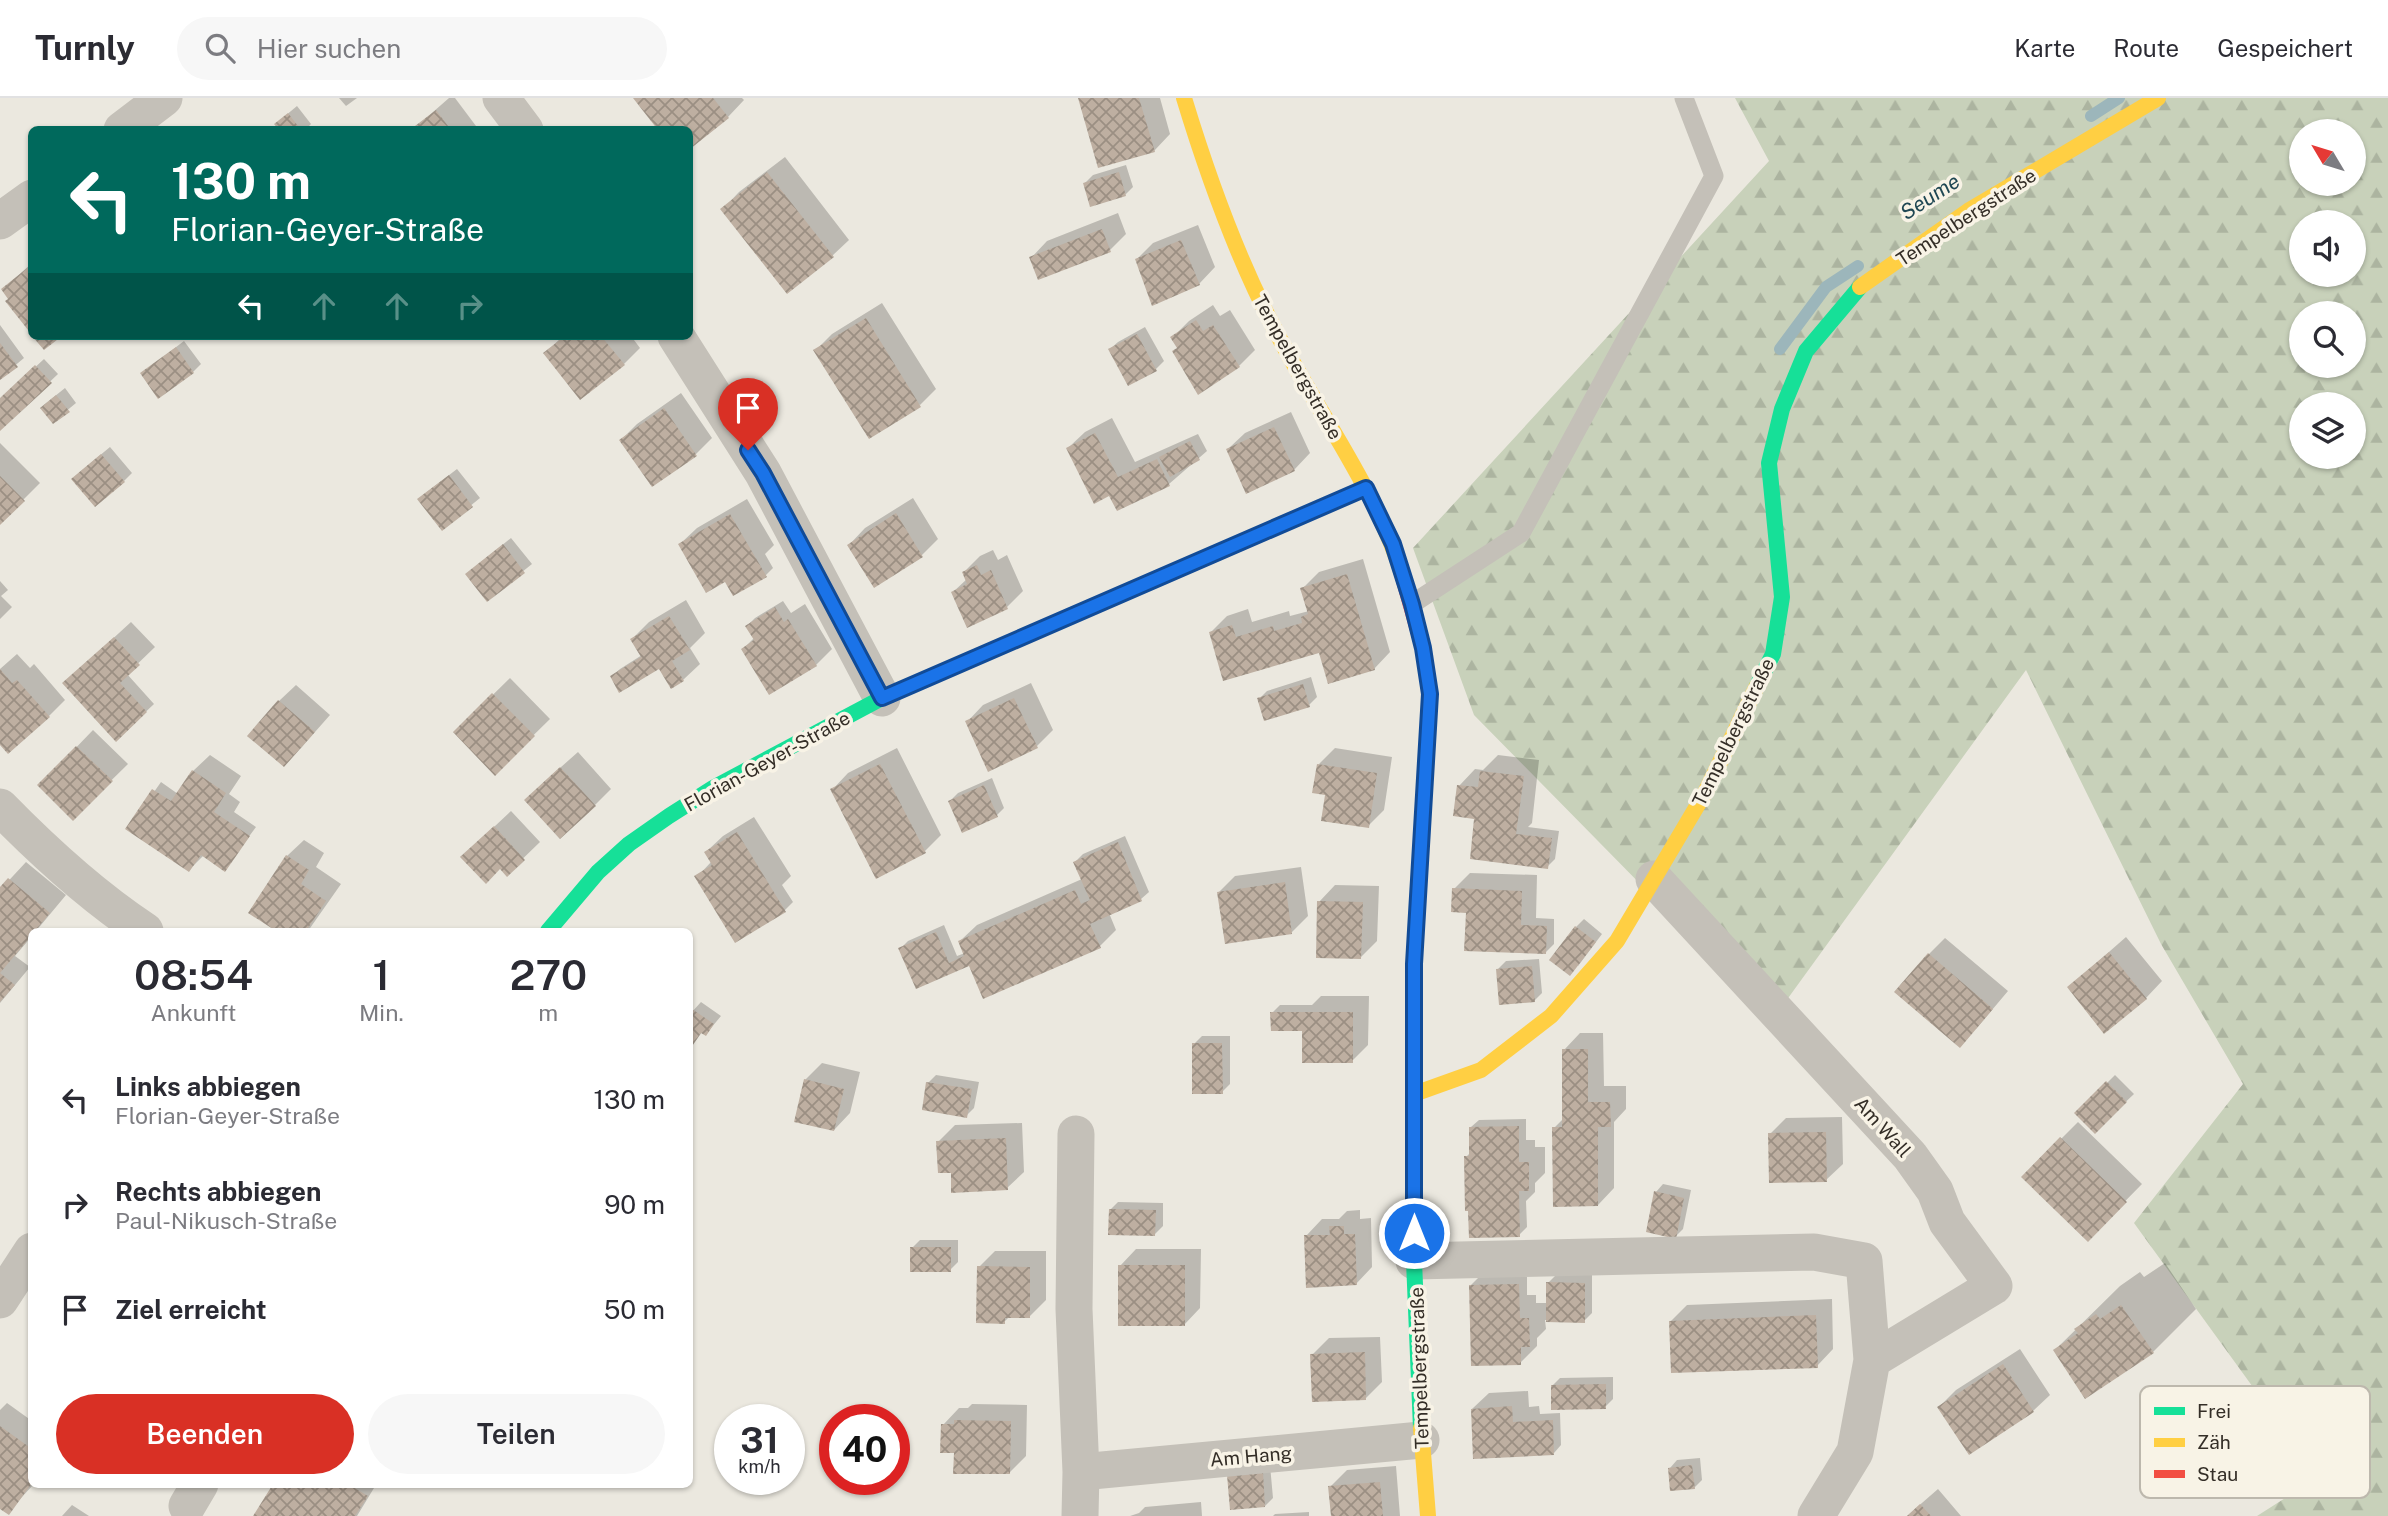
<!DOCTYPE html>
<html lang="de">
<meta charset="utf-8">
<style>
:root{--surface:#fff;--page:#f7f7f7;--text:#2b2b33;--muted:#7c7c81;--line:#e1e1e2;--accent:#d93025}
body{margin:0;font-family:"Public Sans",sans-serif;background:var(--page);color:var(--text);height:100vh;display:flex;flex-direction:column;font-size:26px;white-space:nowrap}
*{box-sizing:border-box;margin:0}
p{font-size:23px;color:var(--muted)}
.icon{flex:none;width:38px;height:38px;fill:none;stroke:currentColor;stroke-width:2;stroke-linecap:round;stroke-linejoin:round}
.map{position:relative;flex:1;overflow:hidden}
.details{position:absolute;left:28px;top:830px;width:665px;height:560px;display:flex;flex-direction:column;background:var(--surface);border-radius:10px;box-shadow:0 2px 5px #0004}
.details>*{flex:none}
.guide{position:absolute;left:28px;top:28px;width:665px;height:214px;border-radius:10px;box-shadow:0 2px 5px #0004;background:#00695c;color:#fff;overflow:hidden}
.needle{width:46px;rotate:308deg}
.fabs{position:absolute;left:2289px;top:21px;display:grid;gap:14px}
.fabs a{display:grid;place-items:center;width:77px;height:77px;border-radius:50%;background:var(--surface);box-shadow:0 2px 5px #0004;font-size:35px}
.speed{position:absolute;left:714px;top:1306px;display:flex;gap:14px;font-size:35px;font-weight:700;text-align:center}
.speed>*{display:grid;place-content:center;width:91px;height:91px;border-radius:50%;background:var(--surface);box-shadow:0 2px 5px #0004;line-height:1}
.speed small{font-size:18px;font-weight:400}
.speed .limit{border:10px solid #d22;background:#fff;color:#111}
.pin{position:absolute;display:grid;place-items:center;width:60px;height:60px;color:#fff;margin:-72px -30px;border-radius:50% 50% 50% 0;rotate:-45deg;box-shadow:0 0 7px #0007}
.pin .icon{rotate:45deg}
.me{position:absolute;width:77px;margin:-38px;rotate:0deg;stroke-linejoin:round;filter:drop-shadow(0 0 5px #0008)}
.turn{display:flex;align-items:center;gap:24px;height:147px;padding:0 28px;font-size:32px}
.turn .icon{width:91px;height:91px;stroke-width:2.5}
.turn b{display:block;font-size:49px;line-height:60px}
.lanes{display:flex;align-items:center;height:66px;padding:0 28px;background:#0003;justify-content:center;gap:35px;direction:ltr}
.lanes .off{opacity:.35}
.eta{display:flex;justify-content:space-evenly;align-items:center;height:119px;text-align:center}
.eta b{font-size:42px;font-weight:600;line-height:49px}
.button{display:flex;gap:14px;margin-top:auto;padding:14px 28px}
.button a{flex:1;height:80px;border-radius:42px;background:var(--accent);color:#fff;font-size:28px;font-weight:600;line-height:80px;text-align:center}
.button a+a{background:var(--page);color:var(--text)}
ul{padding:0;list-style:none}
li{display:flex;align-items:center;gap:21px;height:105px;padding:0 28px}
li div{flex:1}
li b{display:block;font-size:26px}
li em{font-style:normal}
header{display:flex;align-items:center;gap:42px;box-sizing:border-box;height:98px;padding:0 35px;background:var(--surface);border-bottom:2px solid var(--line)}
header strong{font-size:33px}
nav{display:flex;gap:38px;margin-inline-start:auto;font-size:24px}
.search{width:490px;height:63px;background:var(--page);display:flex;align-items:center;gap:18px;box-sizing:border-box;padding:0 24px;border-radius:38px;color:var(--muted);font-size:26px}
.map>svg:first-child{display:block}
.forest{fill:url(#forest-firs);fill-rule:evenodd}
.shadow{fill:#0003}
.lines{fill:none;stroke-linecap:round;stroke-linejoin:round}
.stream{stroke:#9cb6bb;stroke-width:12}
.building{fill:url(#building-cross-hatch)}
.lane{stroke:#c4c0b8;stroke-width:19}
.street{stroke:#c4c0b8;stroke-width:37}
.fast{stroke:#16e098;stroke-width:16}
.slow{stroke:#ffcf43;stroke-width:16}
.jam{stroke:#f24e42;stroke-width:16}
.route-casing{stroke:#114b97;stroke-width:18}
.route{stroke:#1a73e8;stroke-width:12}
.labels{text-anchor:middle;stroke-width:7;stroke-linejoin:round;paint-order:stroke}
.street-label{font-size:19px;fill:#342e27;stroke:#f8f3e6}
.water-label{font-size:21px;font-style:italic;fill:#1f4753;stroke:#f8f3e6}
.key{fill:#f8f3e6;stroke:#bdb8ad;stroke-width:2}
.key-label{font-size:19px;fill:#342e27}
</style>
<header>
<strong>Turnly</strong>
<div class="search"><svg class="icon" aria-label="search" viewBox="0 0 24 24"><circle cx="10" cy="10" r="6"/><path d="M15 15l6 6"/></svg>Hier suchen</div>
<nav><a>Karte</a><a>Route</a><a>Gespeichert</a></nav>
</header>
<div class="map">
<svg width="2388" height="1418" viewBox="0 0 2388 1418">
<defs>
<pattern id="forest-firs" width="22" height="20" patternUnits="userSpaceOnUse" patternTransform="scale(1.75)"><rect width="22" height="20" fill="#c8d1ba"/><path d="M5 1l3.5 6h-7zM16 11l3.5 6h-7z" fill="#acb4a0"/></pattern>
<pattern id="building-cross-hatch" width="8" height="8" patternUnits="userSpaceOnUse" patternTransform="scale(1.75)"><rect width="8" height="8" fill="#beafa1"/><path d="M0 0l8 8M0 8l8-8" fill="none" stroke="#9b8f83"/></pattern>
</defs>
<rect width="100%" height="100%" fill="#ebe8df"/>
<!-- forest -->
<path class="forest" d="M1735,0h653v1418h-131l61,-39 -184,-254 109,-139 -82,-140 -135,-274 -253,349 -299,-304 -61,-167 356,-387zM2301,33h53v53h-53zM2301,124h53v53h-53zM2301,215h53v53h-53zM2301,306h53v53h-53z"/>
<!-- shadow -->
<path class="shadow" d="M339,0h18l-11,8z
M449,0h6l24,32h-59l-3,-4z
M635,0h107l2,2 -16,17 -38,30v-17z
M1079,0h81l10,36 -16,17z
M297,8l14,18 -6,6h-24l4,-14z
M785,59l64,83 -17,16 -109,-47 16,-17z
M1126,67l7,22 -8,8 -40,-12 8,-8z
M1118,115l8,21 -16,16 -79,8 16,-17z
M1198,127l17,42 -16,17 -62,-25 16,-16z
M32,165v69l-29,-43z
M882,205l54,86 -16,16 -104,-55 16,-16z
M1213,207l7,11 10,-6 25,40 -16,16 -66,-29 16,-16z
M0,227l24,33 -24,20z
M1145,229l19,34 -8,8 -46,-20 8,-7z
M563,238h68l9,12 -16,16 -79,-11z
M184,243l17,23 -8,8 -51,1z
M44,261l14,15 -58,55v-29z
M65,290l11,15 -23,19 -3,-22z
M681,295l31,45 -16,16 -44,31 -31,-45 16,-16z
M1291,314l19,41 -16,17 -66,-21 17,-16z
M1112,320l23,44 63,-28 9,17 -38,33 -51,25 -8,-15 -42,-46 17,-16z
M0,345l40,40 -40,40z
M110,349l22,26 -8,8 -43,-10z
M457,371l23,29 -38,31 -15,-37z
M913,400l25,41 -16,16 -48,30 -25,-40 16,-17z
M747,401l27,46 -9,9 8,14 -8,8 -39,3 -46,-35 17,-16z
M511,440l21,26 -45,36 -12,-33z
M993,452l5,10 9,-5 16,36 -16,16 -54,-15 14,-13 -3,-7 16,-16z
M1363,461l27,93 -16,17 -54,-18 -96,28 -13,-47 16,-16 21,-7 4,13 37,-11 1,5 19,-5 -7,-22 17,-17z
M0,483l8,9 -7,6 11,11 -12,12z
M686,502l19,33 -15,15 10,16 -17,16 -23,-13 -48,9 8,-7 22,-14 -10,-16 17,-17z
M783,503l8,12 14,-9 27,45 -16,16 -73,-16 11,-11 -7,-12 8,-8z
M131,524l24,25 -28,27 27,30 -38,36 -21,-85z
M17,556l13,14 4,-4 31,36 -16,16 -49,27v-74z
M1311,579l6,20 -8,8 -50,-6 8,-8z
M510,580l40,41 -55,54 -40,-41z
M1031,585l22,47 -16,16 -70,-24 16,-17z
M296,587l34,30 -30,34 -21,-48z
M93,632l35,34 -55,54 -33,-33z
M897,650l44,87 -16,16 -93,-61 16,-17z
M1335,650l57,9 -8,53 -16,16 -41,-33 -9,-28z
M578,654l33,37 -16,16 -52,-22z
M210,657l31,21 -12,18 11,8 -6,10 22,15 -31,42 -21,-14 -15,15 -61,-41 33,-47 17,12 15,-23z
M1498,657l41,5 -7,63 -4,4 31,4 -4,28 -8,8 -71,-50 -17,-31 16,-17 8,1z
M992,680l12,30 -7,7 -47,-14 8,-8z
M511,713l29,31 -33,32 -28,-33z
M754,719l37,59 -9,9 11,17 -8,8 -49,31 -39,-64 15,-16 -6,-9 17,-16z
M1125,738l24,56 -8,7 -32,14 7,17 -16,16 -131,17 -52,24 -17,-38 8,-8 36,-16 13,31 8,-3 -5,-12 17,-16 105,-46 -7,-17 8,-8z
M304,742l20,13 -8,14 25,17 -33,47h-29l-29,-19 37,-56z
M26,764l40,33 -30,36h-4v5l-17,20 15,11 -30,36v-113z
M1301,769l7,49 -17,17 -72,-41 16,-16z
M1470,775l67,2 -1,43 18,1v25l-8,8 -78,-41 -14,-22z
M1335,787l44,1 -2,55 -16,16 -42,-55z
M1584,821l18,15 -24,32 -2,-39z
M2126,839l36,44 -16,17 -77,-11z
M1945,840l63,53 -32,38 -47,-75z
M1539,861l3,34 -8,8 -36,-32 8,-8z
M1321,898h48l-1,49 -16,16 -48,-35 -32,-13 8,-8h32z
M701,904l20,14 -15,18 -4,-2 -12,17v-37l1,1z
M1580,935h23l1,53h22v23l-12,13v66l-16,17 -44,-77 10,-10v-68z
M1202,938h28v48l-8,8 -28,-48z
M822,965l38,9 -10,41 -16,17 -29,-50z
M936,977l43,7 -5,26 -8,8 -38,-33z
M2115,977l19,19 -39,37 -18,-18z
M1842,1019l1,47 -17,16 -56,-46 16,-16z
M1526,1021v21h9v7h10v26l-10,10v9l-9,9 1,26 -8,8 -53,-78 5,-5v-25l8,-7z
M2078,1024l64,62 -54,55 -65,-62z
M1022,1025l2,49 -17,16 -54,-17 -15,-29 17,-17z
M1663,1086l28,6 -8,39 -8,8 -19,-45z
M1118,1104l45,1v23l-8,8 -45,-24z
M1360,1112v9l11,-1 1,49 -16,17 -50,-48 16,-17h17l8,-8z
M920,1142h38v22l-8,8 -38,-22z
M1136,1151h65l-1,59 -16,17 -64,-59z
M995,1153h51v49l-17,17 -19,-1 -6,6 -25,-55z
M2165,1165l31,46 -43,43 -98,-2 65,-64 20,-14 4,5z
M1556,1177h36v38l-8,8 -39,-1 1,9 -9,9v8l-17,17 -49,-78 8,-8h48v18h9v8h12v-20z
M1832,1201l1,50 -16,17 -146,-45 16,-16z
M1380,1239l2,45 -17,17 -53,-44 17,-17z
M2020,1251l30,46 -17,16 -64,42 -30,-46 17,-17z
M1613,1279v22l-8,8 -53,-21 8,-8z
M1528,1293l1,16 10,-1 1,8 20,-1 1,32 -7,8 -82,-44 17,-16z
M7,1305l25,18v63h2l-26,28 -8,-6v-96z
M972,1306l55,1 -1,51 -17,17 -54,-22 -12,-26 16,-17h9z
M1700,1360l2,22 -8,8 -24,-20 7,-8z
M1270,1367l3,33 -8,8 -34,2z
M1396,1368l4,50h-68l-2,-29 17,-17z
M275,1386h93l6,4 -17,28h-102z
M1938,1391l23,27h-54z
M1201,1404l1,14h-72l9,-3 6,-6z
M72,1407l17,11h-27z
M1309,1414v4h-36l2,-2z"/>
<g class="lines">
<!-- stream -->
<path class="stream" d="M2091,18l28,-18
M1780,251l46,-62 32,-21"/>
</g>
<!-- building -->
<path class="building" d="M633,0h80l16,20 -39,31v-19h-32z
M1078,0h61l16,54 -57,16z
M436,12l15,20h-33l-3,-4z
M288,15l13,17h-22l-5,-6z
M767,74l67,85 -47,37 -67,-85z
M1119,74l7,24 -36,11 -7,-24z
M1102,131l9,23 -73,28 -9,-23z
M1181,142l19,45 -48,21 -17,-47z
M30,168l2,2v67l-27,-34 3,-2 -7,-10z
M866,220l55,89 -52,32 -56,-89z
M1196,222l7,11 10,-6 27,42 -42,28 -26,-44 5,-3 -7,-11z
M1137,236l20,37 -29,15 -20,-37z
M32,238h30l-18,14z
M565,238h36l24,29 -45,35 -37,-47z
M0,245l18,24 -18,13z
M176,249l18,26 -36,26 -18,-26z
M35,267l17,18 -52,48v-33z
M56,297l14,17 -17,12 -13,-16z
M664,310l33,48 -45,31 -33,-47z
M1274,329l21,44 -49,23 -20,-45z
M1095,335l23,44 39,-18 13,27 -53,25 -8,-15 -15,8 -28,-56z
M1190,343l10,19 -30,17 -11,-20z
M101,356l24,28 -30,25 -24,-28z
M449,377l24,32 -31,24 -25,-32z
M0,378l25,25 -25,24z
M896,415l27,44 -49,31 -27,-43z
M730,416l37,63 -34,19 -8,-14 -19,11 -28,-49z
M503,446l22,29 -38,29 -22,-28z
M977,467l4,10 10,-5 17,39 -41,19 -16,-36 16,-8 -5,-12z
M1347,476l28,96 -47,14 -9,-31 -96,28 -14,-49 23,-7 4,12 37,-11 1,5 28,-8 -1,-6 7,-3 -8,-26z
M775,509l9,15 4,-3 29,47 -48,29 -28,-46 13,-9 -9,-14z
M669,518l21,34 -18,11 12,20 -13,8 -12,-20 -40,24 -9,-17 31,-19 -11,-18z
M114,539l26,28 -20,18 27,29 -31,30 -54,-59z
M0,571l12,14 5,-3 33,37 -42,37 -8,-9z
M1303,586l7,23 -46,14 -7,-23z
M492,595l43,43 -40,40 -42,-44z
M1014,600l24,50 -50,24 -23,-51z
M278,602l37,32 -31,35 -37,-31z
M76,648l37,35 -40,40 -36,-36z
M880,666l46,89 -50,26 -46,-90z
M1317,666l60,9 -8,55 -48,-7 4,-26 -13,-2z
M560,669l36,39 -36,33 -36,-39z
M192,672l34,23 -12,19 36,24 -25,36 -24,-17 -12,17 -64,-43 27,-40 19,12z
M1480,673l44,5 -8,58 36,4 -4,31 -78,-10 4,-40 -21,-3 4,-31 21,2z
M984,687l14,32 -36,16 -14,-32z
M494,728l31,34 -18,17 -7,-8 -14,15 -26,-27z
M737,734l49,80 -51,31 -41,-67 18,-11 -8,-13z
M1118,744l24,59 -52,23 11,24 -118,51 -14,-33 -53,23 -18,-41 38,-16 13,31 15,-7 -6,-15 117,-51 6,14 9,-4 -17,-38z
M286,757l23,15 -8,14 25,17 -20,30h-30l-28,-18z
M8,780l42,35 -15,18h-3v4l-32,38 15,12 -15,17v-115z
M1285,784l7,52 -67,10 -8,-52z
M1452,790l70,3 -1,34 26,1 -1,28 -82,-3 2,-38 -15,-1z
M1317,803l46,1 -2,57 -45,-1z
M1575,828l21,16 -26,34 -21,-16z
M2109,854l38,47 -43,35 -37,-47z
M1928,855l65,56 -33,39 -66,-56z
M1532,868l3,36 -36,3 -3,-36z
M692,911l22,15 -8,12 -5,-3 -11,16v-37z
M1270,914h83v51h-51v-32h-31z
M1192,945h30l1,51h-31z
M1562,951h26v53h22l1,25h-13v79l-45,1 -1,-80h10z
M804,981l40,10 -10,42 -40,-9z
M2106,983l21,21 -32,32 -21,-21z
M926,984l46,7 -5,29 -45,-8z
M1519,1028v36h10v29h-10l1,46 -51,1 -1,-27h-3l-1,-55h5v-29z
M1826,1034l1,50 -58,1 -1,-50z
M2060,1039l67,65 -39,40 -67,-65z
M1006,1040l2,52 -57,3v-20h-13l-2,-32z
M1654,1093l30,7 -8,41 -30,-7z
M1109,1111l47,1 -1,26 -47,-1z
M1329,1128h15v8h11l2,51 -51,3 -2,-53h26z
M910,1149h41v25h-41z
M1118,1167h67v61h-67z
M977,1168l53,1v51h-25v6l-29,-1z
M1546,1184l39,1v40l-39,-1z
M1519,1186l1,34h9l1,29h-9v18l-50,1 -2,-81z
M2121,1207l33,48 -69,46 -32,-49 25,-17 -4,-4 22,-15 4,5z
M1816,1217l2,53 -147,5 -2,-52z
M1365,1254l1,48 -54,2 -2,-48z
M2003,1266l31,48 -65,43 -32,-48z
M1606,1286v25l-55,1v-25z
M1512,1308l1,16 40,-2 1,35 -81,4 -2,-50z
M954,1322l57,1 -1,53h-57l1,-21h-14l1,-29h13z
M0,1328l32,23v34l-23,32 -9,-6z
M1692,1367l3,24 -25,2 -2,-23z
M1263,1374l2,35 -35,3 -3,-35z
M1380,1384l3,34h-52l-3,-30z
M273,1386h75l20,12 -13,20h-102z
M1920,1406l11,12h-24z"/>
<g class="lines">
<!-- lane -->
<path class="lane" d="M1412,506l109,-71 193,-357 -30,-78"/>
<!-- street -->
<path class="street" d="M501,0l24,32
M122,32l42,-32
M0,123l32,-23
M676,238l87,137 119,225
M0,709c44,45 92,89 145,124
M1654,781l256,277 25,35 12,31 47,64 -122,74
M1076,1036l-2,175 7,163 -1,44
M1414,1163l400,-9 50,9 8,99 -17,92 -39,64
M0,1202l32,-49
M1081,1374l340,-32
M187,1408l13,-22"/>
<!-- fast -->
<path class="fast" d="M1757,588l16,-32 9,-57 -13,-134 13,-54 24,-58 54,-64
M548,833l50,-59 31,-28 40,-28 44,-28 169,-90 25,-11
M1415,851l-1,312 7,167"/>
<!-- slow -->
<path class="slow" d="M1184,0c24,79 51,155 89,228 43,84 102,160 130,251
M1860,189l108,-76 190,-113
M907,589l287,-124
M1414,996l67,-24 70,-54 66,-75 89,-150 51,-105
M1421,1330l7,88"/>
<!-- jam -->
<path class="jam" d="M1194,465l172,-75
M1403,479l20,71 7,46 -15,255"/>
</g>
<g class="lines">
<!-- route casing -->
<g class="route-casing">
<path id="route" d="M748,352l15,23 119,225 484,-210 27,56 19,60 11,44 7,46 -16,270v269"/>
</g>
<!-- route -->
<use href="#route" class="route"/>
</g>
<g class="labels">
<!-- street labels -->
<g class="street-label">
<text transform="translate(1966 119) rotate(-33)" y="7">Tempelbergstraße</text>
<text transform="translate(1298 269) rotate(61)" y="7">Tempelbergstraße</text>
<text transform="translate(1733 634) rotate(-64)" y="7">Tempelbergstraße</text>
<text transform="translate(767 663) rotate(-29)" y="7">Florian-Geyer-Straße</text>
<text transform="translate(1883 1029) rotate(48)" y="7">Am Wall</text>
<text transform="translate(1419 1270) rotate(-92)" y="7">Tempelbergstraße</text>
<text transform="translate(1251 1358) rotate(-5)" y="7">Am Hang</text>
</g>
<!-- water labels -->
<g class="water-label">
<text transform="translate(1930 99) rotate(-33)" y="7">Seume</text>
</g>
</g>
<!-- legend -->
<rect x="2140" y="1288" width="230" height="112" rx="10" class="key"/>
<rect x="2154" y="1309" width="31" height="8" fill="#16e098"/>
<rect x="2154" y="1340" width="31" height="9" fill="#ffcf43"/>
<rect x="2154" y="1372" width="31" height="8" fill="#f24e42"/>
<g class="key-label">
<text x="2197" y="1320">Frei</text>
<text x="2197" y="1351">Zäh</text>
<text x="2197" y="1383">Stau</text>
</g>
</svg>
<div class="fabs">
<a><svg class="needle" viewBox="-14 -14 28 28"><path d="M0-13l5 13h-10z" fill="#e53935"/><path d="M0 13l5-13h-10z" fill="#7c7c81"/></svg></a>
<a><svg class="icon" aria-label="sound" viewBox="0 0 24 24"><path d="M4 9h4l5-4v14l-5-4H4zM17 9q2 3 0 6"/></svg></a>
<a><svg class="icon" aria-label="search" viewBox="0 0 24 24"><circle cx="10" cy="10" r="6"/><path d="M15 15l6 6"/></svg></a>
<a><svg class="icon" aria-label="layers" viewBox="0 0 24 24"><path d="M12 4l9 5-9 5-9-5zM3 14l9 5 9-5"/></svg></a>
</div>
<div class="speed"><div>31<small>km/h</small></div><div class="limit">40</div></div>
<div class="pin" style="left:748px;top:352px;background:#d93025"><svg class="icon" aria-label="arrive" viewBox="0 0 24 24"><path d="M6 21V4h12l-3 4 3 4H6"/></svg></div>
<svg class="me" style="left:1414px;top:1135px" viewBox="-20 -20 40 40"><circle r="17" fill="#1a73e8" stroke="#fff" stroke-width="3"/><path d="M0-11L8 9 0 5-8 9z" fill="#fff"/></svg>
<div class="guide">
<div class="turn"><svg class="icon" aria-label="left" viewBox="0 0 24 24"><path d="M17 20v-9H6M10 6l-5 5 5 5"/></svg><div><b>130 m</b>Florian-Geyer-Straße</div></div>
<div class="lanes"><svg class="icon" aria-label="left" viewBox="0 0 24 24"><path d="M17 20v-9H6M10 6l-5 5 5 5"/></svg><svg class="icon off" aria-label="ahead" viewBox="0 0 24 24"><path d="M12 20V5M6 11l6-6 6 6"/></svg><svg class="icon off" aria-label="ahead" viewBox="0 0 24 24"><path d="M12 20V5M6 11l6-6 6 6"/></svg><svg class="icon off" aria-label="right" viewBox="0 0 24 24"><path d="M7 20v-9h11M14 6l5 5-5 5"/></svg></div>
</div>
<section class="details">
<div class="eta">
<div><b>08:54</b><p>Ankunft</p></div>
<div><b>1</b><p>Min.</p></div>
<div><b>270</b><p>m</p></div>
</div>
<ul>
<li><svg class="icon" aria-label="left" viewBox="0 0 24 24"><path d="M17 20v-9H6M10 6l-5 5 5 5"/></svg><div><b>Links abbiegen</b><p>Florian-Geyer-Straße</p></div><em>130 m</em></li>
<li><svg class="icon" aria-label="right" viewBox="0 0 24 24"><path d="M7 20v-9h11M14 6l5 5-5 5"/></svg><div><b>Rechts abbiegen</b><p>Paul-Nikusch-Straße</p></div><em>90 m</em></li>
<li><svg class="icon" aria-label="arrive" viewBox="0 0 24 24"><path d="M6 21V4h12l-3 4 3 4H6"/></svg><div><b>Ziel erreicht</b></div><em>50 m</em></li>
</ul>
<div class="button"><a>Beenden</a><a>Teilen</a></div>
</section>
</div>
